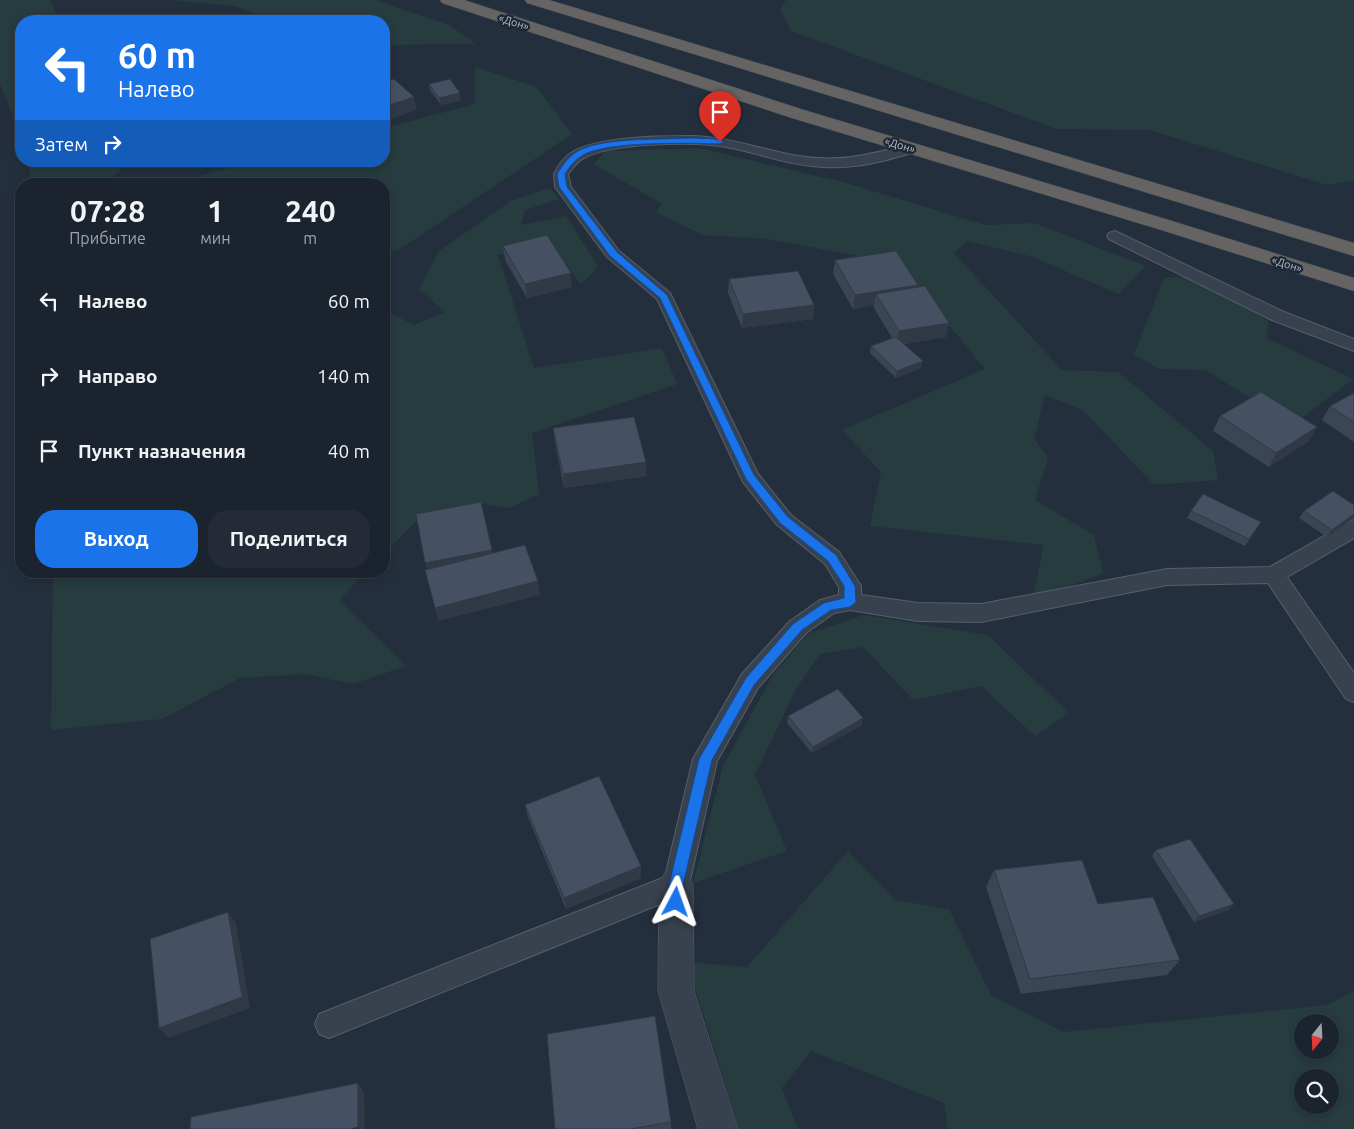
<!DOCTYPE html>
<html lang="ru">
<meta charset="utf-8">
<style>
:root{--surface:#1b232e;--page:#242b36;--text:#f1f3f6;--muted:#a0a4aa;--line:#39404a;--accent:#1a73e8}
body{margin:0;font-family:Ubuntu,sans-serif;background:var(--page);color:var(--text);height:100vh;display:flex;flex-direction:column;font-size:19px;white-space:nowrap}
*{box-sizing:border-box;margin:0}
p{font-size:16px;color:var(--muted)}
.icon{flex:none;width:28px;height:28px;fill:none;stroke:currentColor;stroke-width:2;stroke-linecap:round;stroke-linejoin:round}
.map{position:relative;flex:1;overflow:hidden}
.sheet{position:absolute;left:15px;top:178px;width:375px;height:400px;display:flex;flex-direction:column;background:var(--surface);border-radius:20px;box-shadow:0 2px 8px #0003,0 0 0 1px var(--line)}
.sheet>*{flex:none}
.guide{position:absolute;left:15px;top:15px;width:375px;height:152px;border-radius:20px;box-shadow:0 2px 8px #0003,0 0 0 1px var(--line);background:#1a73e8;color:#fff;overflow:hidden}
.needle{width:32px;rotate:198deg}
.buttons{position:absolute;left:1294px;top:1014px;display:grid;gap:10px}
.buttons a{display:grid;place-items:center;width:45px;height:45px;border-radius:50%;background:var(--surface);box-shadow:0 2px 8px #0003,0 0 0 1px var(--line);font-size:25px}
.pin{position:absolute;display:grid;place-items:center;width:42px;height:42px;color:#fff;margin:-51px -21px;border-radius:50% 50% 50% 0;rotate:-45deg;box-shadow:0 0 5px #0007}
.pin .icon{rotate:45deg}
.me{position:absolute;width:55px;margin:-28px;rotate:4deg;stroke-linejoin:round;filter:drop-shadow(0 0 4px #0008)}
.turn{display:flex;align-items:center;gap:18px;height:105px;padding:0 20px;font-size:22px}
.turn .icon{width:65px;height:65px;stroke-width:2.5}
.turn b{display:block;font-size:35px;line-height:42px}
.then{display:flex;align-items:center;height:48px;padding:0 20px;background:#0003;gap:10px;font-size:19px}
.eta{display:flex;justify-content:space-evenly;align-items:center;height:85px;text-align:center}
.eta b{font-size:30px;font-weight:700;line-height:35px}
.button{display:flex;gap:10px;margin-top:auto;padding:10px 20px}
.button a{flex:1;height:58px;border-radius:20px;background:var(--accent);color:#fff;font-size:20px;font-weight:700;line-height:58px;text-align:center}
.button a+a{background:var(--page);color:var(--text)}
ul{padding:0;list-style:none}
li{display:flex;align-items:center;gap:15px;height:75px;padding:0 20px}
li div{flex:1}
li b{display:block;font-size:19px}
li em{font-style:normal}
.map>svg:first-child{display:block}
.green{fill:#263c3f;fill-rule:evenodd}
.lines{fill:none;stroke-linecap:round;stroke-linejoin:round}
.service-casing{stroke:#565f6c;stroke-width:2}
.minor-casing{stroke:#565f6c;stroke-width:1}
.trunk-casing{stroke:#434c59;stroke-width:1}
.service{fill:#38414e;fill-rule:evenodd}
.minor{fill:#38414e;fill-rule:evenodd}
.trunk{fill:#656462;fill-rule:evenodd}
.wall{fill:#3b4654}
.shaded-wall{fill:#303945}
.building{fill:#455162;stroke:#303945}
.route{fill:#1a73e8;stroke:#114b97}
.labels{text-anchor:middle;stroke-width:4.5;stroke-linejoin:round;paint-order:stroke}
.far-street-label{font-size:11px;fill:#b4bcc9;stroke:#1d2633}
</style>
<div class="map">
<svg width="1354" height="1129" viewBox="0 0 1354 1129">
<rect width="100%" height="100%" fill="#242f3e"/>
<!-- green -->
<path class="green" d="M0,0h50l9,21h-38v113l-21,-50z
M170,0h205l74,25 27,19 -92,1v-24h-112l-37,-15z
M786,0h568v180l-27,5 -177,-55 -93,-1 -266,-98 -11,-21z
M475,67l62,20 35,47 -175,117 -13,1v-68h-202l2,-4 72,-19h128v-33l91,-24z
M699,148l144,34 142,43 49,-2 112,43 -28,28 -85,-37 -66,-16 -13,12 108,117 56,2 95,79 5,29 -64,5 -71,-75 -38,-15 -11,44 14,19 -13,42 59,35 9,38 -71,28 12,-56 -174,-19 11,-54 -39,-42 143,-61 -87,-106 -131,-24 -64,-4 -47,-23 6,-8 -68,-40 11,-13z
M29,161h90l2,9 -16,14h-74z
M550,188l9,11 -34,11 -4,15 45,-9 32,50 -13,15 -5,2 -29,-39 -53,11 36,113 128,-20 15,36 -145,49 7,61 -30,14 -26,-4 -32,5 -36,13 -31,32v-244l30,15 31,-13 -26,-23 20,-38 72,-50z
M1186,277l82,43 -1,18 86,41 -59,45 -89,-54 -46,-1 -25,-15 30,-76z
M53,571h314l-28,29 67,66 -53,18 -48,-10 -65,4 -78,41 -111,11z
M863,615l125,20 81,78 -34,23 -54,-50 -68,14 -50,-53 -43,7 -24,35 -41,86 32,76 -94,32 30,-117 49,-90 36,-42z
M848,851l47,49 54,9 42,86 72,37 265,-27 26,-14v138h-406l-4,-26 -133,-52 -29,37 16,41h-59l-52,-167 60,5zM1302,1022h28v28h-28zM1302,1078h28v27h-28z"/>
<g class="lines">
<!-- service casing -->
<g class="service-casing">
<path id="service" d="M693,136c36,1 70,14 105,20 46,7 71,-2 114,-12l5,1 2,3 -2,3c-30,10 -61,18 -93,16 -36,-1 -69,-16 -104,-21 -31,-4 -110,-3 -136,12 -7,3 -11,10 -16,16l3,13 48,64 51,42 88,181 33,41 48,37 22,34v9l57,8 63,1 186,-35 103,-2 77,-44 7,-3v18l-67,39 67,96v29l-8,-3 -78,-116 -101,2 -186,37 -63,-1 -68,-11 -16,3 -28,20 -48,55 -41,73 -28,124 -4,9 -356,144 -10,-4 -4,-10 4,-10 346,-137 28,-118 49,-85 48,-53 30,-21 19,-5v-8l-14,-23 -48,-39 -34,-43 -86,-183 -50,-42 -52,-70 -1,-13c4,-8 9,-16 17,-21 25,-17 91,-17 122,-17z
M1115,231l169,81 70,27v12l-82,-31 -163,-81 -2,-3 2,-3z"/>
</g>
<!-- minor casing -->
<g class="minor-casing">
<path id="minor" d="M676,869l12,5 5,11 1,106 44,138h-40l-40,-138 1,-106 5,-11z"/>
</g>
<!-- trunk casing -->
<g class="trunk-casing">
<path id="trunk" d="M440,0h24l340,110 368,111 182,57v13l-196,-62 -366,-111 -350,-115z
M525,0h24l805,243v13l-827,-253z"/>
</g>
<!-- service -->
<use href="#service" class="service"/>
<!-- minor -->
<use href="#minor" class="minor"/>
<!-- trunk -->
<use href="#trunk" class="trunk"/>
</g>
<!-- wall -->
<path class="wall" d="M429,84l32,16 -20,5 -11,-15z
M503,246l69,41 -45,11 -22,-38z
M835,260l82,28 29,49 -42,7 19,17 -2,7 -25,10 -26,-25 1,-7 21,-8 -18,-30v-3l-21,4 -20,-35z
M729,279l85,26 -1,14 -71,9 -14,-35z
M1354,393v49l-32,-22 8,-14z
M1220,416l89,25 -40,26 -56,-36z
M553,428l94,48 -83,12 -9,-46z
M1354,505v13l-27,19 -28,-19 5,-7z
M1191,511l70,11 -16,24 -58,-28z
M788,716l74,9 -50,28 -25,-30z
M525,805l116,61v12l-75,31 -38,-92z
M1156,850l73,60 -35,12 -42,-66z
M994,870l186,90 -13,15 -146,19 -35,-107z
M671,1122v7h-116z"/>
<!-- shaded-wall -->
<path class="shaded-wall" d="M460,93l1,7 -20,5 -2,-7z
M414,97l3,13 -33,11v-14z
M571,273l1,14 -45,11 -2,-14z
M918,285l-3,14 -39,-5 -2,11 -21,4 2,-14z
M814,305l-1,14 -71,9 1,-14z
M949,323l-3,14 -50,8 3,-14z
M923,361l-2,7 -25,10 1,-7z
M1317,427l-8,14 -40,26 7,-14z
M646,462l1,14 -83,12 -1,-14z
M1354,514v4l-27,19 5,-7z
M1261,522l-4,7 -12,17 4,-7z
M492,550l2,14 -66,13 -3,-14z
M538,581l2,14 -102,26 -3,-13z
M863,718l-1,7 -50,28 1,-6z
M641,866v12l-75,31 -2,-11z
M1234,904l-5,6 -35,12 5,-6z
M228,912l8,11 14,85 -81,30 -10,-10z
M358,1083l6,9 1,37h-5l-2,-2z"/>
<!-- building -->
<path class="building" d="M249,16l7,5h-25z
M394,79l20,18 -30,10v-24z
M450,79l10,14 -21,5 -10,-14z
M547,235l24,38 -46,11 -22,-38z
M896,251l22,34 -63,10 -20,-35z
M798,271l16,34 -71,9 -14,-35z
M925,286l24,37 -50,8 -23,-37z
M896,337l27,24 -26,10 -26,-25z
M1261,392l56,35 -41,26 -56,-37z
M1354,393v29l-24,-16z
M634,417l12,45 -83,12 -10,-46z
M1333,491l21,14v9l-22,16 -28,-19z
M1203,494l58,28 -12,17 -58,-28z
M481,502l11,48 -67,13 -9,-49z
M525,545l13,36 -103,27 -10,-38z
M838,689l25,29 -50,29 -25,-31z
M599,776l42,90 -77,32 -39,-93z
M1190,839l44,65 -35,12 -43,-66z
M1082,860l16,44 55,-7 27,63 -150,19 -36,-109z
M228,912l14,85 -83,31 -9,-89z
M655,1016l16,106 -41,7h-75l-8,-95z
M358,1083v44l-7,2h-161l1,-12z"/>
<!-- route -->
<path class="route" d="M690,138l30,1 4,3 -4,2c-29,-1 -113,-3 -137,11 -8,5 -13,11 -18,19l2,13 50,65 50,43 87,180 34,42 48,38 19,31 1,16 -6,5 -19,3 -29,20 -48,55 -42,75 -29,125v17l-2,5 -5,2 -5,-2 -2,-5v-17l30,-126 47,-81 47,-54 31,-21 20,-5v-12l-16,-25 -48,-38 -34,-44 -86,-181 -50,-42 -51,-69 -2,-13c6,-9 11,-17 21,-23 26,-14 82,-11 112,-13z"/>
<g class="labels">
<!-- far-street labels -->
<g class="far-street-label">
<text transform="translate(514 22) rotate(18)" y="4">«Дон»</text>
<text transform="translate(900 145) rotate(17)" y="4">«Дон»</text>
<text transform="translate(1287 264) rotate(18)" y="4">«Дон»</text>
</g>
</g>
</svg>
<div class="buttons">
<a><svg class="needle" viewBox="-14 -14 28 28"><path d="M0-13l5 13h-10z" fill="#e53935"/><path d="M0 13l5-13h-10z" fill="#a0a4aa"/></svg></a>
<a><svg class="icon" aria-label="search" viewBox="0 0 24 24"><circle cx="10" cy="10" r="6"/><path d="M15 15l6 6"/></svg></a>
</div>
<div class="pin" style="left:720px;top:142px;background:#d93025"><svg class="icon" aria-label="arrive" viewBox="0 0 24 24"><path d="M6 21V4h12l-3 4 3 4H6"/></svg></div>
<svg class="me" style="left:676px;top:902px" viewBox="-20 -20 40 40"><path d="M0-17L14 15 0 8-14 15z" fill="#1a73e8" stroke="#fff" stroke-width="4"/></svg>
<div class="guide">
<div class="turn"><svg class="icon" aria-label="left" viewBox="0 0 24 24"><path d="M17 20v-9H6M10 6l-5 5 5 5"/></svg><div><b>60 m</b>Налево</div></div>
<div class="then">Затем<svg class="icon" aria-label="right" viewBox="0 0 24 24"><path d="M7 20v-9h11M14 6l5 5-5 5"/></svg></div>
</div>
<section class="sheet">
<div class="eta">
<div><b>07:28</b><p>Прибытие</p></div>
<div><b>1</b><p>мин</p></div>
<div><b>240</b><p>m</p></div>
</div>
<ul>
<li><svg class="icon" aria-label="left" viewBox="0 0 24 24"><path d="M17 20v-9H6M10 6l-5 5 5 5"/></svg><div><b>Налево</b></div><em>60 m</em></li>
<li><svg class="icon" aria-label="right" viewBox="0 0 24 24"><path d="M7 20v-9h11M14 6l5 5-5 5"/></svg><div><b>Направо</b></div><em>140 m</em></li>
<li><svg class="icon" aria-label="arrive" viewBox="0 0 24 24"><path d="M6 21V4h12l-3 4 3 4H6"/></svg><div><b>Пункт назначения</b></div><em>40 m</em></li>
</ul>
<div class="button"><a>Выход</a><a>Поделиться</a></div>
</section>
</div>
